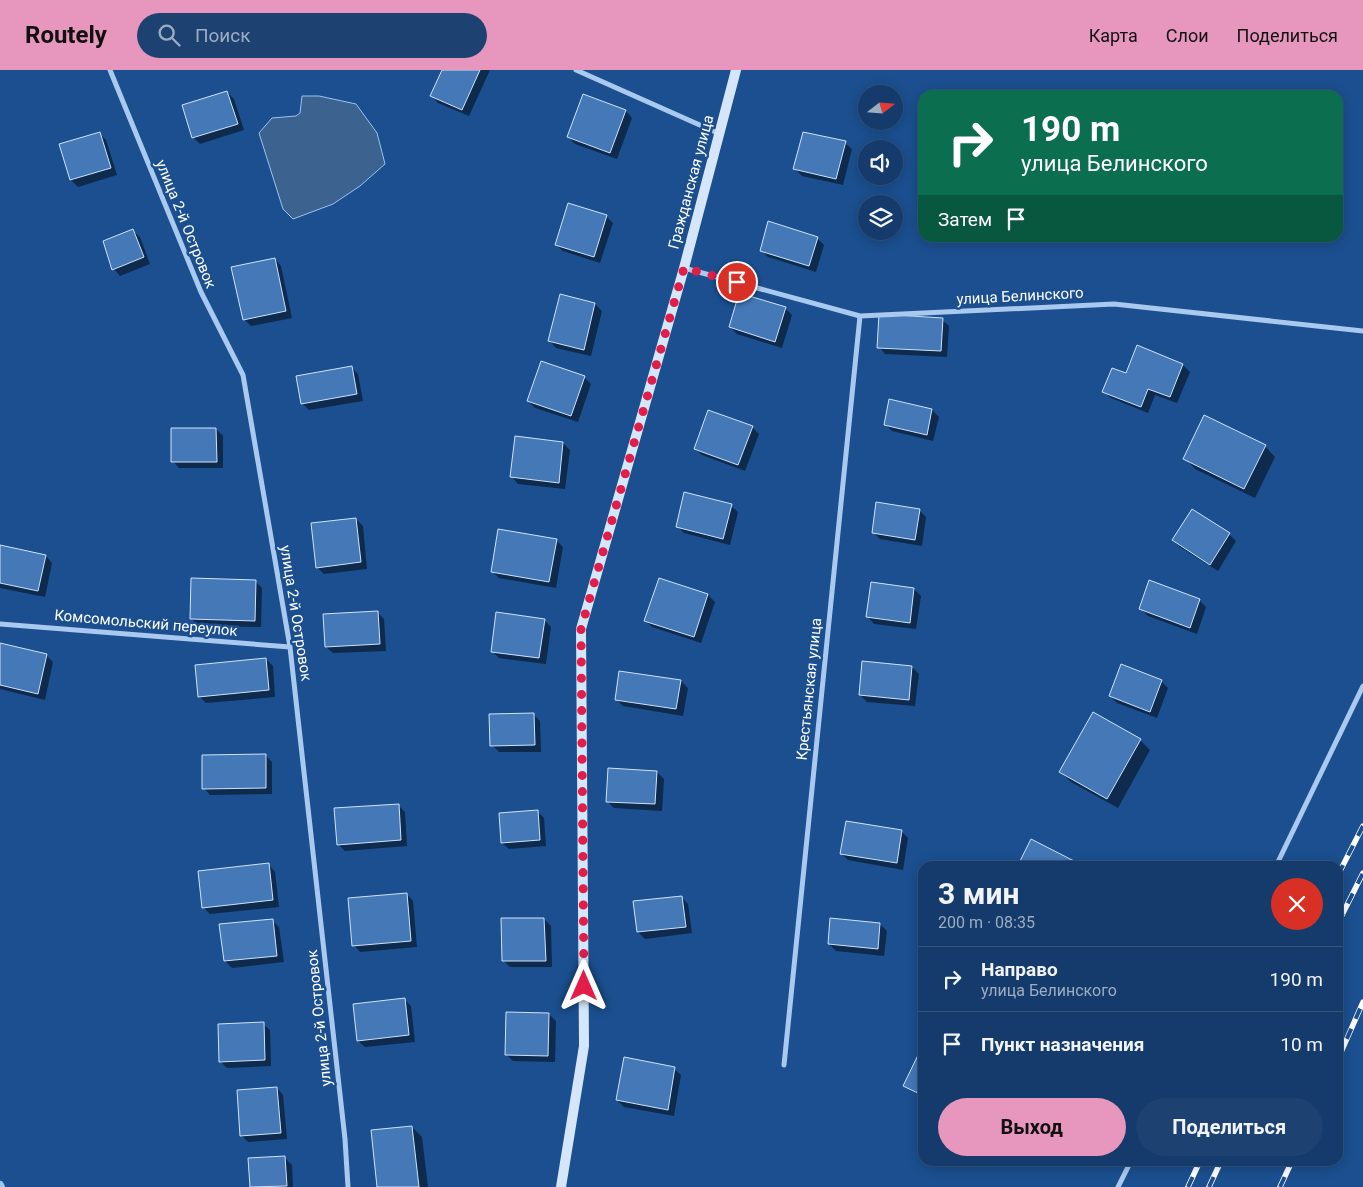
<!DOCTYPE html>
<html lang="ru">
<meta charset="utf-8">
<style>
:root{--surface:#143b6b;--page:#1d4271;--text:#f1f3f6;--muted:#9dadc1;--line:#33557e;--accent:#e797bd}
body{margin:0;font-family:Roboto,sans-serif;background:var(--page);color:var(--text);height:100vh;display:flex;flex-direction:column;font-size:19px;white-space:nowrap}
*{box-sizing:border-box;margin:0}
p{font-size:16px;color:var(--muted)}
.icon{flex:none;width:28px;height:28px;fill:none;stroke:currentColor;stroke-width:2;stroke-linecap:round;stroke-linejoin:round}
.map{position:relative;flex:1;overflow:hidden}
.drawer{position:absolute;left:918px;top:791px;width:425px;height:305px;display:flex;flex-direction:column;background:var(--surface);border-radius:15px;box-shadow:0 2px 12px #0003,0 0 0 1px var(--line)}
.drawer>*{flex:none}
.top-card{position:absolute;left:918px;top:20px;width:425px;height:152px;border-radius:15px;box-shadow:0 2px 12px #0003,0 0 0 1px var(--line);background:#0b6e4f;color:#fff;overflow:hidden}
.needle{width:32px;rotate:73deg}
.fabs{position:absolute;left:858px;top:15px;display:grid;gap:10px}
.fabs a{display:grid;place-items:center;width:45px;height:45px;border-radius:50%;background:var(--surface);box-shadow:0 2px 12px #0003,0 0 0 1px var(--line);font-size:25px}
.pin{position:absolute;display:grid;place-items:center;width:42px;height:42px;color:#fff;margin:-21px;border:2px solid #fff;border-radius:50%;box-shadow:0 1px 5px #0007}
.me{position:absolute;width:55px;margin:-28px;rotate:0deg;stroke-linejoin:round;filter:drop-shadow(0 0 4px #0008)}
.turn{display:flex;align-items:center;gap:18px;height:105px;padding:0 20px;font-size:22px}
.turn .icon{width:65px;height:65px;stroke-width:2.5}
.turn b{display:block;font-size:35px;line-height:42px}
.then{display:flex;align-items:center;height:48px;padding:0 20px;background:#0003;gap:10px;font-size:19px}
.round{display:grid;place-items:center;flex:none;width:52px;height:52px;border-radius:26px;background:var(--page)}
.headline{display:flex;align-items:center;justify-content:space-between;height:85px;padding:0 20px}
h1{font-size:30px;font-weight:700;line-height:38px}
.primary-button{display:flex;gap:10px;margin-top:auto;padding:10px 20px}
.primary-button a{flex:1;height:58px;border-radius:30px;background:var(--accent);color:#111;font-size:20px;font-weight:700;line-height:58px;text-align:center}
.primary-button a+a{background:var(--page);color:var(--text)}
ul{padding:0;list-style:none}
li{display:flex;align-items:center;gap:15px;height:65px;padding:0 20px;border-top:1px solid var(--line)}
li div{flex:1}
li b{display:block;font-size:19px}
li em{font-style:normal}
header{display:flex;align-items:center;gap:30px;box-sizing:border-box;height:70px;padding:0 25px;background:var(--accent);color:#111}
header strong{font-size:24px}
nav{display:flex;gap:28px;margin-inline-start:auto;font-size:18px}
.search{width:350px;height:45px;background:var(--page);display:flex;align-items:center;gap:12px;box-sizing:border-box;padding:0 18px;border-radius:28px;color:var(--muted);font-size:19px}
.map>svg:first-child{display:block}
.water{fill:#3c6290;stroke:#9cc4f0}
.shadow{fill:#0007}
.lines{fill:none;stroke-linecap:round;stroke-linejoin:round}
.stream{stroke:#9cc4f0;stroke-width:8}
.building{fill:#4478b7;stroke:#cfe3fa}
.street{stroke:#a9c9ee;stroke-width:5}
.secondary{stroke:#d6e6fa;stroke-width:10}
.rail-casing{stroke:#fff;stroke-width:5.5}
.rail{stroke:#1b4f8f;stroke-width:4;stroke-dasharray:11;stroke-linecap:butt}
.route{stroke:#e11d48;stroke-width:9;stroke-dasharray:0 16.2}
.labels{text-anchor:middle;stroke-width:5;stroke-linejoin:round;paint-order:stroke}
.street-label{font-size:15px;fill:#fff;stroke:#1b4f8f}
</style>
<header>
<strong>Routely</strong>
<div class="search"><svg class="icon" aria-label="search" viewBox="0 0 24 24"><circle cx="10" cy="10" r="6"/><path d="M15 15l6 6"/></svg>Поиск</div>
<nav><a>Карта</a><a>Слои</a><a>Поделиться</a></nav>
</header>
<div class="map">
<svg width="1363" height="1117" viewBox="0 0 1363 1117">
<rect width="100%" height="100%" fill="#1b4f8f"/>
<!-- water -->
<path class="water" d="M302,26h17l37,8 21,29 8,31 -25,22 -27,18 -40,15 -10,-10 -24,-76 13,-15 24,-2 4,-3z"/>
<!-- shadow -->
<path class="shadow" d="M443,0h47l-21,46 -31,-13 -6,-7z
M227,22l7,7 10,31 -44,14 -7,-7z
M626,41l6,7 -15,41 -42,-15 -7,-7z
M99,63l7,7 11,35 -39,12 -7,-7 -11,-35z
M845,73l7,6 -9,36 -41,-9 -7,-7z
M606,146l7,7 -13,40 -37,-12 -7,-6z
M133,161l7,6 10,27 -30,12 -6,-7z
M817,168l7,7 -8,27 -48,-15 -7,-7z
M275,189l6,7 11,52 -41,8 -7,-7z
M595,234l7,7 -11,45 -35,-8 -6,-7z
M785,238l7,7 -10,33 -45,-14 -7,-7z
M942,250l7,6 -2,31 -62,-3 -6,-7z
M1137,277l46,18 7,7 -13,31 -22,-8 -7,18 -37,-15 -7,-6 22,-17z
M351,297l7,7 5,27 -54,9 -7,-7z
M584,307l7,7 -13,38 -43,-14 -7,-7z
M932,340l7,7 -6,24 -41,-10 -7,-7z
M752,357l7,7 -14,37 -43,-16 -7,-6z
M216,359l7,7v32h-44l-6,-7z
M563,373l7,7 -5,39 -47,-5 -6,-7z
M1265,376l10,11 -20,41 -60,-29 -10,-11z
M731,436l7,6 -8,33 -46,-12 -6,-6z
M919,440l7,7 -4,29 -42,-7 -7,-7z
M356,449l7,7 4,43 -43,5 -7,-7z
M1229,464l7,7 -18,30 -38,-24 -7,-7z
M556,470l7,7 -7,41 -57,-10 -7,-7z
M0,476l46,10 6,7 -7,34 -45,-9z
M255,511l7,7 -1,39 -63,-1 -6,-7z
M914,519l7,7 -5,33 -42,-5 -6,-7z
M708,525l7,7 -14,41 -49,-16 -7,-7z
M1199,530l7,7 -9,27 -49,-18 -7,-7z
M377,542l7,7 2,32 -53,2 -7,-6z
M544,550l7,7 -5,37 -47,-6 -7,-7z
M0,574l46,11 7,7 -8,38 -45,-11z
M266,589l7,7 2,31 -69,6 -7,-7z
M912,597l7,7 -4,32 -48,-4 -7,-7z
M681,611l7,7 -5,28 -60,-10 -7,-7z
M1161,611l7,7 -11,30 -40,-15 -7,-7z
M533,644l7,7 1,31h-42l-7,-7z
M1140,670l10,10 -32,58 -47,-26 -10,-10z
M265,685l7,7v32l-62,1 -6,-7z
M657,702l7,7 -2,32 -48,-3 -7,-7z
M398,735l7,7 2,34 -62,5 -7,-7z
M537,741l7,7 2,28 -37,3 -7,-6z
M901,761l7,7 -5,32 -55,-10 -7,-7z
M1078,794l2,2h-59l-2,-1z
M269,795l6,7 4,35 -69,7 -7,-7z
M407,824l6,7 4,46 -57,5 -6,-7z
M681,827l7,7 4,29 -47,6 -7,-7 -4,-29z
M544,849l7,7 1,41h-42l-7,-7z
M272,850l7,7 5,35 -52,6 -7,-7z
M880,854l7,7 -3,25 -48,-5 -7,-7z
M404,929l7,7 4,36 -50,5 -7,-6z
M549,944l7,7 -1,41 -42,-1 -7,-7z
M263,954l7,6 1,36 -44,2 -7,-7z
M921,983h1v43l-17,-10z
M674,999l7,6 -7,41 -50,-9 -7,-7z
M277,1018l6,7 4,44 -39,3 -7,-7z
M412,1057l10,10 6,50h-50z
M285,1088l7,7 1,22h-42l-2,-27z"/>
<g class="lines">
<!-- stream -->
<path class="stream" d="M0,1115l1,2"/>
</g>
<!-- building -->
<path class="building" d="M442,0h38l-18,40 -32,-14z
M227,21l11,33 -46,14 -10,-33z
M583,24l43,16 -16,43 -43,-16z
M100,62l11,36 -41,12 -11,-36z
M803,62l43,9 -10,38 -43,-10z
M568,133l39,12 -13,42 -39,-12z
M768,151l50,16 -9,29 -49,-15z
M133,159l11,28 -32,13 -9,-29z
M275,188l11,53 -43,9 -12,-53z
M739,223l47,14 -11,35 -46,-15z
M560,224l35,9 -11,47 -36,-9z
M879,244l64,4 -2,33 -64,-3z
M1137,275l46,19 -13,33 -22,-8 -7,18 -39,-15 10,-24 14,5z
M541,291l44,15 -14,40 -44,-15z
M352,296l5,28 -56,10 -5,-28z
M889,329l43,10 -5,26 -43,-10z
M708,340l45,16 -15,39 -44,-16z
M1204,345l62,30 -22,44 -61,-30z
M171,358h45l1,34h-46z
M515,366l48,6 -4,41 -49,-6z
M684,422l48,12 -9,35 -47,-12z
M876,432l44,7 -5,31 -43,-7z
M1192,439l38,24 -20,32 -38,-25z
M356,448l5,44 -45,6 -5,-45z
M498,459l59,10 -8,43 -58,-10z
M0,475l46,10 -8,36 -38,-8z
M191,508l65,2 -1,41 -65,-2z
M659,508l49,16 -14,43 -50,-16z
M1149,510l51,19 -10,29 -51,-19z
M871,512l43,6 -4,35 -44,-6z
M378,541l2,33 -55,3 -2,-33z
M496,542l49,7 -6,39 -48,-6z
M0,573l47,11 -9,40 -38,-9z
M266,588l3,32 -71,7 -3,-32z
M862,591l50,5 -3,34 -50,-5z
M1121,594l41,16 -12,32 -41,-16z
M619,601l62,9 -5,29 -61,-9z
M1093,642l48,27 -34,60 -48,-27z
M534,643l1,32 -45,1 -1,-32z
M266,684v34l-64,1v-34z
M608,698l49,3 -2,33 -49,-2z
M399,734l2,36 -64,5 -3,-37z
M538,740l2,30 -39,3 -2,-30z
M846,751l56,9 -5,33 -57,-9z
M1031,769l47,24 -1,3 -59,-1z
M269,793l4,37 -71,8 -4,-37z
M407,823l4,48 -59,5 -4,-48z
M682,826l4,31 -49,5 -4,-31z
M501,848h43l2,43h-44z
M830,848l50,5 -2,26 -50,-5z
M273,849l4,37 -53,5 -5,-37z
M405,928l4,37 -52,6 -4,-37z
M506,942l43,1 -1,43 -43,-1z
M264,952l1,38 -46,2 -1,-38z
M920,981l2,1v43l-19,-9z
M624,987l51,10 -7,43 -52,-10z
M277,1017l4,46 -41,3 -3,-46z
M412,1056l7,61h-42l-6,-57z
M285,1086l2,30 -37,1 -2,-29z"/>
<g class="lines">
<!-- street -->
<path class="street" d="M110,0l91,222 42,83 47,272 55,492 3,48
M576,0l144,64
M684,198l176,48 254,-12 249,27
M0,554l290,23
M1276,796l87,-180
M784,995l76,-749
M1118,1117l13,-26"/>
<!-- secondary -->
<path class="secondary" d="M561,1117l23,-141 -3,-417 103,-361 52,-198"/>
<!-- rail casing -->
<g class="rail-casing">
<path id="rail" d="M1338,805l25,-49
M1338,853l25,-50
M1338,989l25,-57
M1188,1117l12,-26
M1209,1117l12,-26
M1280,1117l12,-26"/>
</g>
<!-- rail -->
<use href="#rail" class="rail"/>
</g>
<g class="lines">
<!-- route -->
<path class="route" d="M584,916l-3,-357 103,-361 53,14"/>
</g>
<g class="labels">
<!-- street labels -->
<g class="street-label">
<text transform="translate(691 112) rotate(-75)" y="5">Гражданская улица</text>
<text transform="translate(186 154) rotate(68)" y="5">улица 2-й Островок</text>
<text transform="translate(1020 226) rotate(-3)" y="5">улица Белинского</text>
<text transform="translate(296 543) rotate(81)" y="5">улица 2-й Островок</text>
<text transform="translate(146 553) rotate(5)" y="5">Комсомольский переулок</text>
<text transform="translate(809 619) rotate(-84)" y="5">Крестьянская улица</text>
<text transform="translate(319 948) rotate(-96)" y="5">улица 2-й Островок</text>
</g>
</g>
</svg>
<div class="fabs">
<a><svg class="needle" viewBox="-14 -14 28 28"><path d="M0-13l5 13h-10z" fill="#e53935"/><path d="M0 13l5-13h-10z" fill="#9dadc1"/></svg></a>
<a><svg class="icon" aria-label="sound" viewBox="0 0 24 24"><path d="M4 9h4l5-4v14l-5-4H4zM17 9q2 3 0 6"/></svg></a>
<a><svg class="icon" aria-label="layers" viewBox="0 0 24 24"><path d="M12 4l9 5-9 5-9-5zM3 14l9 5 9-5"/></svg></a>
</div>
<div class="pin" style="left:737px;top:212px;background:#d93025"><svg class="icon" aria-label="arrive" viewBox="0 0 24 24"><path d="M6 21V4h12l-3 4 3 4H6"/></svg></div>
<svg class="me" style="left:584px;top:916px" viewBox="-20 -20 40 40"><path d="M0-17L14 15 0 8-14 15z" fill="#e11d48" stroke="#fff" stroke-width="4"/></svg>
<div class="top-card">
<div class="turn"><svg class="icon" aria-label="right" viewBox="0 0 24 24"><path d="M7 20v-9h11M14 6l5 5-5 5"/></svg><div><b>190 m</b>улица Белинского</div></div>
<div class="then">Затем<svg class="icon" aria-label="arrive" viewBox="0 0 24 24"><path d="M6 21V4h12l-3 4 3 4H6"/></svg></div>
</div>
<section class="drawer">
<div class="headline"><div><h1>3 мин</h1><p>200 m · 08:35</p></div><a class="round" style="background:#d93025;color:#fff"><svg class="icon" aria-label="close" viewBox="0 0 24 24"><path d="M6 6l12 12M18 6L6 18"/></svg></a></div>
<ul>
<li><svg class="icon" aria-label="right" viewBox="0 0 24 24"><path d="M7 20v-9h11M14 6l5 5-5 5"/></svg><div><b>Направо</b><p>улица Белинского</p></div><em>190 m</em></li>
<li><svg class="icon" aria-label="arrive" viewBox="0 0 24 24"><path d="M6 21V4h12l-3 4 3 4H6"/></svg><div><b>Пункт назначения</b></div><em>10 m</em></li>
</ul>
<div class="primary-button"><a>Выход</a><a>Поделиться</a></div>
</section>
</div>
